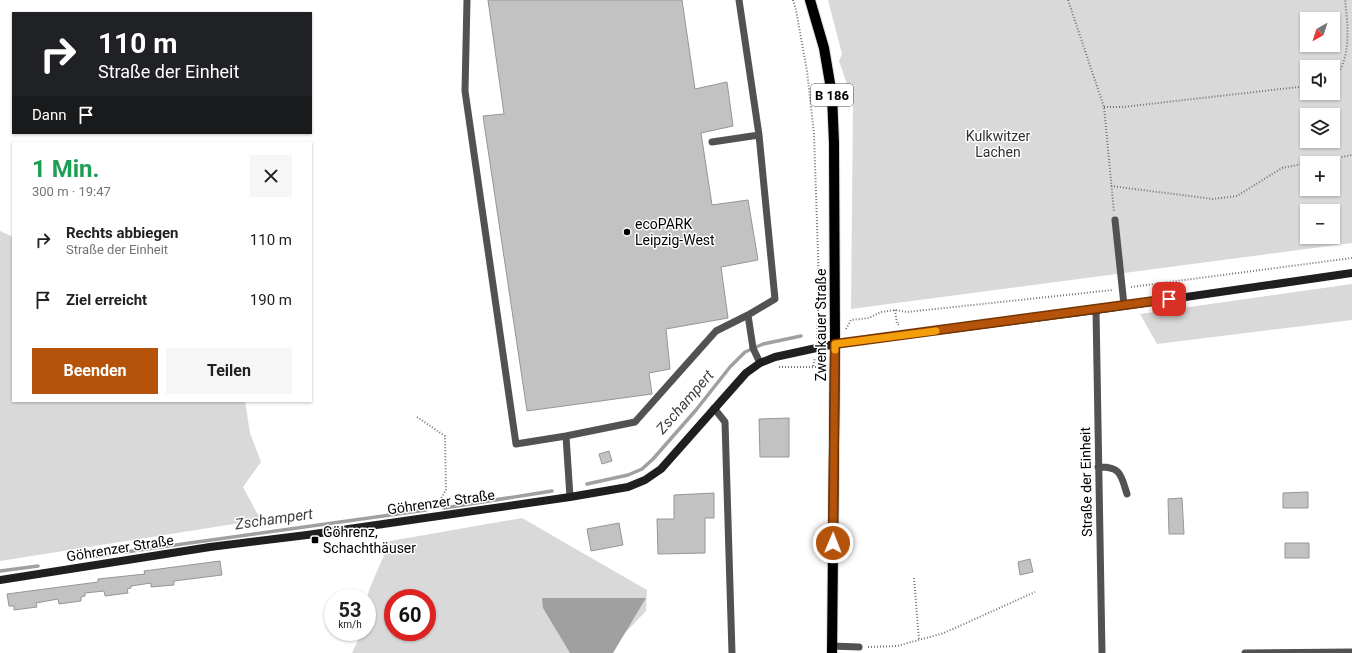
<!DOCTYPE html>
<html lang="de">
<meta charset="utf-8">
<style>
:root{--surface:#fff;--page:#f6f6f6;--text:#202124;--muted:#757577;--accent:#b45309}
body{margin:0;font-family:Roboto,sans-serif;background:var(--page);color:var(--text);height:100vh;display:flex;flex-direction:column;font-size:15px;white-space:nowrap}
*{box-sizing:border-box;margin:0}
p{font-size:13px;color:var(--muted)}
.icon{flex:none;width:22px;height:22px;fill:none;stroke:currentColor;stroke-width:2;stroke-linecap:round;stroke-linejoin:round}
.map{position:relative;flex:1;overflow:hidden}
.side{position:absolute;left:12px;top:142px;width:300px;height:260px;display:flex;flex-direction:column;background:var(--surface);border-radius:0px;box-shadow:0 1px 3px #0004}
.side>*{flex:none}
.guide{position:absolute;left:12px;top:12px;width:300px;height:122px;border-radius:0px;box-shadow:0 1px 3px #0004;background:#202124;color:#fff;overflow:hidden}
.needle{width:26px;rotate:219deg}
.tools{position:absolute;left:1300px;top:12px;display:grid;gap:8px}
.tools a{display:grid;place-items:center;width:40px;height:40px;border-radius:0px;background:var(--surface);box-shadow:0 1px 3px #0004;font-size:20px}
.speed{position:absolute;left:324px;top:589px;display:flex;gap:8px;font-size:20px;font-weight:700;text-align:center}
.speed>*{display:grid;place-content:center;width:52px;height:52px;border-radius:50%;background:var(--surface);box-shadow:0 1px 3px #0004;line-height:1}
.speed small{font-size:10px;font-weight:400}
.speed .limit{border:6px solid #d22;background:#fff;color:#111}
.pin{position:absolute;display:grid;place-items:center;width:34px;height:34px;color:#fff;margin:-17px;border-radius:8px;box-shadow:0 2px 6px #0006}
.me{position:absolute;width:44px;margin:-22px;rotate:1deg;stroke-linejoin:round;filter:drop-shadow(0 0 3px #0008)}
.turn{display:flex;align-items:center;gap:14px;height:84px;padding:0 20px;font-size:18px}
.turn .icon{width:52px;height:52px;stroke-width:2.5}
.turn b{display:block;font-size:28px;line-height:34px}
.then{display:flex;align-items:center;height:38px;padding:0 20px;background:#0003;gap:8px;font-size:15px}
.round{display:grid;place-items:center;flex:none;width:42px;height:42px;border-radius:0px;background:var(--page)}
.overview{display:flex;align-items:center;justify-content:space-between;height:68px;padding:0 20px}
h1{font-size:24px;font-weight:700;line-height:30px;color:#1e9e55}
.button{display:flex;gap:8px;margin-top:auto;padding:8px 20px}
.button a{flex:1;height:46px;border-radius:0px;background:var(--accent);color:#fff;font-size:16px;font-weight:700;line-height:46px;text-align:center}
.button a+a{background:var(--page);color:var(--text)}
ul{padding:0;list-style:none}
li{display:flex;align-items:center;gap:12px;height:60px;padding:0 20px}
li div{flex:1}
li b{display:block;font-size:15px}
li em{font-style:normal}
.map>svg:first-child{display:block}
.green{fill:#d9d9d9;fill-rule:evenodd}
.water{fill:#a0a0a0}
.lines{fill:none;stroke-linecap:round;stroke-linejoin:round}
.stream{stroke:#a0a0a0;stroke-width:3.5}
.building{fill:#c2c2c2;stroke:#969696}
.primary-casing{stroke:#dbdbdb;stroke-width:12}
.path{stroke:#747474;stroke-width:2;stroke-dasharray:1 2;stroke-linecap:butt}
.lane{stroke:#525252;stroke-width:7}
.secondary{stroke:#1f1f1f;stroke-width:8}
.primary{stroke:#000;stroke-width:10}
.route-casing{stroke:#753606;stroke-width:10}
.route{stroke:#b45309;stroke-width:7}
.slow{stroke:#f59e0b;stroke-width:7}
.poi-dot{fill:#000;stroke:#fff;stroke-width:1.5}
.labels{text-anchor:middle;stroke-width:3;stroke-linejoin:round;paint-order:stroke}
.shield{fill:#fff;stroke:#4c4c4c;stroke-width:1}
.shield-label{font-size:13px;font-weight:bold;fill:#000}
.park-label{font-size:14px;fill:#303030;stroke:#fff}
.poi-label{font-size:14px;fill:#000;stroke:#fff;text-anchor:start}
.street-label{font-size:14px;fill:#000;stroke:#fff}
.water-label{font-size:15px;font-style:italic;fill:#414141;stroke:#fff}
</style>
<div class="map">
<svg width="1352" height="653" viewBox="0 0 1352 653">
<rect width="100%" height="100%" fill="#fff"/>
<!-- green -->
<path class="green" d="M828,0h524v243l-501,66 2,-207 -14,-41 3,-7zM1307,19h26v26h-26zM1307,67h26v26h-26zM1307,115h26v26h-26zM1307,163h26v26h-26zM1307,211h26v26h-26z
M0,231l13,6v164h232l5,32 11,29 -18,25 14,26 9,6 -266,42z
M1352,284v36l-195,24 -17,-30z
M522,518l125,72 -1,21 -40,42h-254l10,-21h5v-32l2,-10 21,-49zM393,598h34v34h-34z"/>
<!-- water -->
<path class="water" d="M542,598h104l-33,55h-43l-27,-45z"/>
<g class="lines">
<!-- stream -->
<path class="stream" d="M587,484l41,-9 14,-6 11,-10 43,-49 34,-43 15,-15 18,-8 38,-8
M444,508l108,-17
M125,552l301,-42
M92,557l19,-3
M0,571l38,-5"/>
</g>
<!-- building -->
<path class="building" d="M488,0h194l13,89 32,-7 6,44 -32,7 11,72 36,-5 10,60 -37,7 7,51 -62,11 4,40 -21,4 3,21 -125,17 -44,-295 21,-2z
M789,418v39h-29l-1,-38z
M609,451l3,10 -10,3 -3,-10z
M1308,492v16h-25v-15z
M714,493v25h-9v35l-47,1 -1,-35h17v-24z
M1182,498l2,36h-15l-1,-35z
M619,523l4,22 -32,6 -4,-22z
M1285,543h24v15h-24z
M1030,559l3,13 -13,3 -2,-13z
M220,561l2,14 -48,6v4l-23,2v-4l-20,3v2l-4,1 1,4 -23,3 -1,-5 -19,2v3l-4,1v4l-22,3 -1,-5 -22,4 1,4 -23,3v-4h-5l-2,-12 91,-12v-3l47,-5 -1,-3z"/>
<g class="lines">
<!-- primary casing -->
<g class="primary-casing">
<path id="primary" d="M810,0l14,48 8,47 2,48 1,201 -3,309"/>
</g>
<!-- path -->
<path class="path" d="M793,0l3,10 11,61 7,63 5,149 -2,56
M1068,0l36,107 10,105
M1333,79c19,-19 15,-53 12,-79
M1104,107h19l184,-21
M1309,163l43,-8
M1111,186l102,13 24,-3 45,-28 25,-5
M1131,287l221,-29
M895,310l2,14 3,1
M846,329l5,-9 18,-2 12,-6 14,-2 12,2 206,-22
M813,366l2,-8
M779,367h39l2,2 1,7 4,2
M417,417l28,19 1,54 -10,17
M914,578l5,62
M868,647l29,-1 47,-13 91,-41"/>
<!-- lane -->
<path class="lane" d="M467,0l-2,91 51,353 50,-8 4,61
M739,0l20,135
M712,142l47,-7 16,164 -27,16 5,33 7,15
M1115,220l9,85
M1096,310l6,343
M714,408l11,14 7,231
M566,436l69,-14 81,-91 32,-16
M1098,467c23,-1 23,8 29,27
M832,646l27,1
M1245,653l107,-1"/>
<!-- secondary -->
<path class="secondary" d="M0,580l210,-33 97,-12 263,-38 58,-10 17,-7 16,-11 85,-96 14,-10 15,-6 60,-13 261,-34 256,-37"/>
<!-- primary -->
<use href="#primary" class="primary"/>
</g>
<g class="lines">
<!-- route casing -->
<g class="route-casing">
<path id="route" d="M833,543l2,-199 334,-45"/>
</g>
<!-- route -->
<use href="#route" class="route"/>
<!-- slow -->
<path class="slow" d="M835,350v-6l101,-13"/>
</g>
<!-- markers -->
<g class="poi-dot">
<circle cx="627" cy="232" r="4"/>
<rect x="311" y="536" width="8" height="8" rx="2"/>
</g>
<g class="labels">
<!-- shield labels -->
<rect class="shield" x="811" y="84" width="42" height="22" rx="3"/>
<g class="shield-label">
<text x="832" y="100">B 186</text>
</g>
<!-- park labels -->
<g class="park-label">
<text x="998" y="141">Kulkwitzer<tspan x="998" dy="16">Lachen</tspan></text>
</g>
<!-- poi labels -->
<g class="poi-label">
<text x="635" y="229">ecoPARK<tspan x="635" dy="16">Leipzig-West</tspan></text>
<text x="323" y="537">Göhrenz,<tspan x="323" dy="16">Schachthäuser</tspan></text>
</g>
<!-- street labels -->
<g class="street-label">
<text transform="translate(821 325) rotate(-90)" y="5">Zwenkauer Straße</text>
<text transform="translate(1086 482) rotate(-91)" y="5">Straße der Einheit</text>
<text transform="translate(441 502) rotate(-8)" y="5">Göhrenzer Straße</text>
<text transform="translate(120 548) rotate(-9)" y="5">Göhrenzer Straße</text>
</g>
<!-- water labels -->
<g class="water-label">
<text transform="translate(685 402) rotate(-49)" y="5">Zschampert</text>
<text transform="translate(274 519) rotate(-8)" y="5">Zschampert</text>
</g>
</g>
</svg>
<div class="tools">
<a><svg class="needle" viewBox="-14 -14 28 28"><path d="M0-13l5 13h-10z" fill="#e53935"/><path d="M0 13l5-13h-10z" fill="#757577"/></svg></a>
<a><svg class="icon" aria-label="sound" viewBox="0 0 24 24"><path d="M4 9h4l5-4v14l-5-4H4zM17 9q2 3 0 6"/></svg></a>
<a><svg class="icon" aria-label="layers" viewBox="0 0 24 24"><path d="M12 4l9 5-9 5-9-5zM3 14l9 5 9-5"/></svg></a>
<a>+</a>
<a>−</a>
</div>
<div class="speed"><div>53<small>km/h</small></div><div class="limit">60</div></div>
<div class="pin" style="left:1169px;top:299px;background:#d93025"><svg class="icon" aria-label="arrive" viewBox="0 0 24 24"><path d="M6 21V4h12l-3 4 3 4H6"/></svg></div>
<svg class="me" style="left:833px;top:543px" viewBox="-20 -20 40 40"><circle r="17" fill="#b45309" stroke="#fff" stroke-width="3"/><path d="M0-11L8 9 0 5-8 9z" fill="#fff"/></svg>
<div class="guide">
<div class="turn"><svg class="icon" aria-label="right" viewBox="0 0 24 24"><path d="M7 20v-9h11M14 6l5 5-5 5"/></svg><div><b>110 m</b>Straße der Einheit</div></div>
<div class="then">Dann<svg class="icon" aria-label="arrive" viewBox="0 0 24 24"><path d="M6 21V4h12l-3 4 3 4H6"/></svg></div>
</div>
<section class="side">
<div class="overview"><div><h1>1 Min.</h1><p>300 m · 19:47</p></div><a class="round"><svg class="icon" aria-label="close" viewBox="0 0 24 24"><path d="M6 6l12 12M18 6L6 18"/></svg></a></div>
<ul>
<li><svg class="icon" aria-label="right" viewBox="0 0 24 24"><path d="M7 20v-9h11M14 6l5 5-5 5"/></svg><div><b>Rechts abbiegen</b><p>Straße der Einheit</p></div><em>110 m</em></li>
<li><svg class="icon" aria-label="arrive" viewBox="0 0 24 24"><path d="M6 21V4h12l-3 4 3 4H6"/></svg><div><b>Ziel erreicht</b></div><em>190 m</em></li>
</ul>
<div class="button"><a>Beenden</a><a>Teilen</a></div>
</section>
</div>
